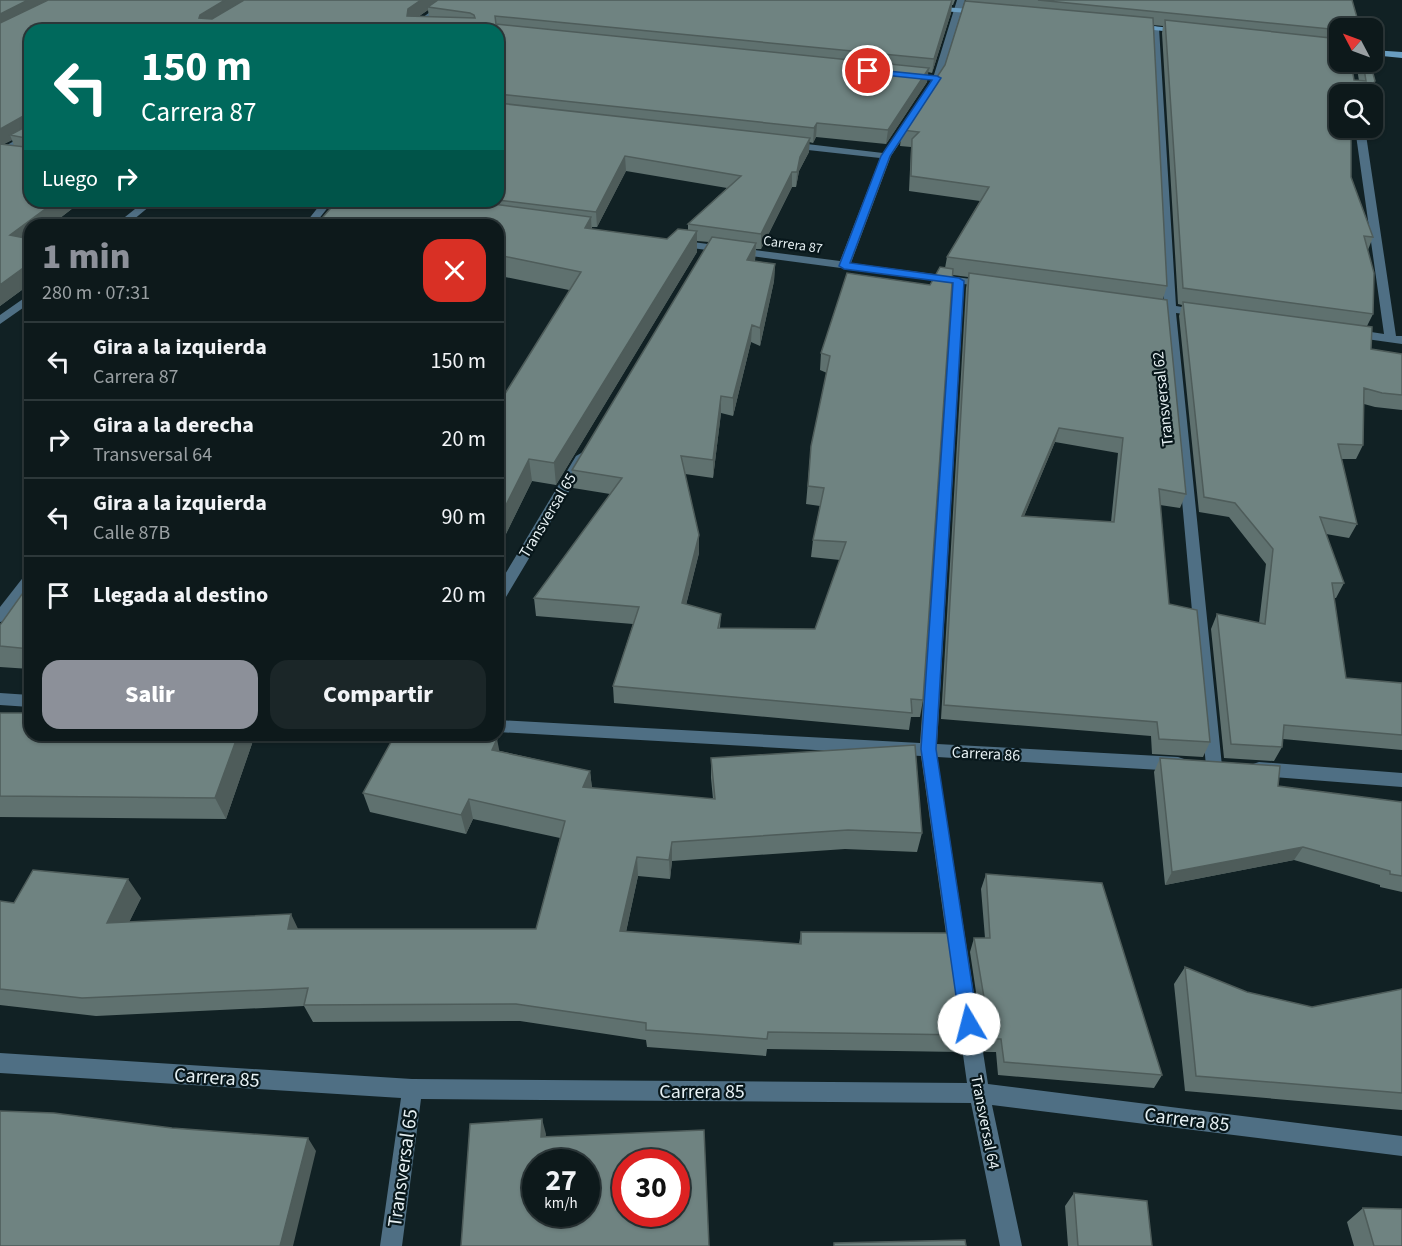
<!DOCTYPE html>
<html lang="es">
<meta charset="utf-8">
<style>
:root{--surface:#0d191b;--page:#1b2628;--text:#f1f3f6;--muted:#9aa0a3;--line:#2d383a;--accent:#8c9099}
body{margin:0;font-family:"Source Sans 3",sans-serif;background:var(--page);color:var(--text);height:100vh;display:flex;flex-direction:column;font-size:22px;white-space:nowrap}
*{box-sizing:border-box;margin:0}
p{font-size:20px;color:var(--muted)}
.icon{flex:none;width:33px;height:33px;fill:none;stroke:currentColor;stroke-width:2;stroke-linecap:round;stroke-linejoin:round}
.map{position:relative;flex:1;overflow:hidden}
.details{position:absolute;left:24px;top:219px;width:480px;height:522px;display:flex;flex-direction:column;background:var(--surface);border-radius:18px;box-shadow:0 2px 4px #0004,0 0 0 2px var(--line)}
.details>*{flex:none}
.banner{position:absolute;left:24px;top:24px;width:480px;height:183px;border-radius:18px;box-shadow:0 2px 4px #0004,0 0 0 2px var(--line);background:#00695c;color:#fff;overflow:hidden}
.needle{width:39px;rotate:311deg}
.tools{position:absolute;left:1329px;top:18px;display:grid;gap:12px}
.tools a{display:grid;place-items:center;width:54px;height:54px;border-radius:12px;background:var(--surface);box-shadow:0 2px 4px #0004,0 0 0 2px var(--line);font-size:30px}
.speed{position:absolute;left:522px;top:1149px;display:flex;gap:12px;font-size:30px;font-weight:700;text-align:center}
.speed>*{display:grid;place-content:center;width:78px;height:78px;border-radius:50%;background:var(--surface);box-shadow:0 2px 4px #0004,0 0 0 2px var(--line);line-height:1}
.speed small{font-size:15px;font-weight:400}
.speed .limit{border:9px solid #d22;background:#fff;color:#111}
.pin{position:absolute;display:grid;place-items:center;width:51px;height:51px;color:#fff;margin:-26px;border:3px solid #fff;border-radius:50%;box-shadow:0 2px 6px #0007}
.me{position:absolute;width:66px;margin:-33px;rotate:352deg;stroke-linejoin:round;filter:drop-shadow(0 0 4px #0008)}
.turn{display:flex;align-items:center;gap:21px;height:126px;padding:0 18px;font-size:27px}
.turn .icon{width:78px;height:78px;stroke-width:2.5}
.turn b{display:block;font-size:42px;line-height:51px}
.then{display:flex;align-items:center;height:57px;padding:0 18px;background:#0003;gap:12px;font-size:22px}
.round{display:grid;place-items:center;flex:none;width:63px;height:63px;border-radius:18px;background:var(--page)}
.head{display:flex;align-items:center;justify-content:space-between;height:102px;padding:0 18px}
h1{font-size:36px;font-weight:800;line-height:45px;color:var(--accent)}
.button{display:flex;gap:12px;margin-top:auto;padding:12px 18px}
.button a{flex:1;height:69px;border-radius:18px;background:var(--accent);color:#fff;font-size:24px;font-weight:800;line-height:69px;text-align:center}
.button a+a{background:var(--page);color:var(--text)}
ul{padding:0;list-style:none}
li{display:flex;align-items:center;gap:18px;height:78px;padding:0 18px;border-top:2px solid var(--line)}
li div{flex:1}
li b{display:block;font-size:22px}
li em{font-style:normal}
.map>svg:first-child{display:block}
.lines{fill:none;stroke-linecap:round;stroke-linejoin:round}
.street{fill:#4f6f84;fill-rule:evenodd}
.secondary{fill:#699dc0;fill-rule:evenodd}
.wall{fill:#5f716f;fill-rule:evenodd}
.shaded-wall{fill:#4e5c5a}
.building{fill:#6f8381;stroke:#4e5c5a;stroke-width:1.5;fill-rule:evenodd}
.route{fill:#1a73e8;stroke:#114b97;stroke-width:1.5}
.labels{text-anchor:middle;stroke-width:4.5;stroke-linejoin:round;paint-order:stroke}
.far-street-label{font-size:14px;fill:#e6f0f3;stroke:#08171b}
.street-label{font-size:16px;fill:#e6f0f3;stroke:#08171b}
.near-street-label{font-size:20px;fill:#e6f0f3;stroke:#08171b}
</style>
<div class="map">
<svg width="1402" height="1246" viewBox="0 0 1402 1246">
<rect width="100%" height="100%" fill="#112124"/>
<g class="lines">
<!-- street -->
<path class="street" d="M446,0h9l-40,30h-9z
M957,0h8l-24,78 -11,18h-6l-1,-2 10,-16z
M1155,26l4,2 17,278 24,4 6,3 -6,3 -24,-3 46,453 -2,5 -6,2 -6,-2 -2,-5 -41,-454 -20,-4 -2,-2 6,-3 15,2 -13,-277z
M911,112l8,2 -28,42 -40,107 135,18 6,3 -6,3 -22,-3 -27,460 241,13 6,2 2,5 -2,5 -6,2 -241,-14 51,327 414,52v20l-410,-51 30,141h-22l-29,-143 -550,-4 -19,147h-22l21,-148 -401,-25v-20l412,26 555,4 -46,-327 -423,-24v-12l422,23 33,-460 -276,-37 -5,-3 5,-3 163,21 40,-103 -90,-10 -5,-3 5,-3 93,11z
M1355,128h10l31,208h6v8l-50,-7 -6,-4 6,-4 32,5z
M30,132v7l-30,17v-7z
M145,201h11l-29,24h-12z
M323,201h10l-19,24h-10z
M30,294v9l-30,21v-9z
M583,452l7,4 -87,146 -5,1v-17l78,-130z
M30,574v15l-25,32 -5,1v-15l25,-32z
M0,693l30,2v12l-30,-2z
M1259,762l143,11v14l-143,-11 -6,-2 -2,-5 2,-5z"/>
<!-- secondary -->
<path class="secondary" d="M931,6l51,4 4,2 -4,2 -54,-4v-4z
M1132,24l50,5 4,2 -4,2 -47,-5h-3z
M1372,50l30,2v6l-30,-3z"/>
</g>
<!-- wall -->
<path class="wall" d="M0,0h955l-2,5h-1l-1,8 -19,60 -4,-1 -1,10 -41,62 -70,-7 -3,6 -4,-1v10l-10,19 -3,16h-4l-31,62h-5l-1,12 20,3 -1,17 -14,65 -9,-4 -18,74 -12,-3 -8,65 -28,-4 14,79 -13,52 35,9 -1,14 95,1 25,-69 -29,-3 2,-17 7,-34 -14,-2 5,-58 16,-73 -7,-3 1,-17 109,-68 15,-17 2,-11 33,-56 -71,-10 2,-44 -11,-1 2,-16 43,-65 21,-65h386l-12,28v34l14,18 5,1 -3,-19h-1h15l5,19 -5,13h-30l11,83 22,60 -5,13 5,64 -6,12 4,23 31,5v56l-27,-3 -11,-3 -1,41 -7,14h-15l16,65 -8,14 -23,-4 18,49 -8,15h-2l12,80 56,5v67l-119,-11 -1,8 -8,14 -50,-3 -13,-129 6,-15 42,9 7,-59 -37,-47 -30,-5 -20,-196 3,-11 -4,-1 -16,-271 1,-7 -10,-1 14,261 -4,13 23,195 -6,14 -20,-3 9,99 41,138 -7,15 -51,-3 -1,-18 -210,-17 25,-431 2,-11 -15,-2 -30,425 -3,17h-9l-2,13 -295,-27 -1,-17 20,-62 -97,-8 -2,-18 76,-104 -37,-6 -1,-18 137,-228 -12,-1v11l-141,233 -24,-4 -34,69 71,-260 -69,-14 -2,2v-53l-161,-24h161v-171h-468v171h52l-31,24h-21v59l-30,22zM428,10l1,7h-11zM12,140l2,6 -10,-2zM626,171l101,17 -39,36v6l-21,9 -75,-10v-2h5zM1055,442l63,11 -7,69 -87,-6z
M30,583v86l-30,-2v-42z
M0,713l255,22 -29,84 -226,-2z
M500,751l90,20 2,17 121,11 -2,-21v-20l211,75 -5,19 -72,-3 -173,12 -2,18 -32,-3 -12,56 173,12 2,-12 166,103 -7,17 -193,-3 -1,7 -119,-9 -1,-7 -126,-19 -207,1 -9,-16 -208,10 -96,-11v-104l14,2 127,-5 -12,24 169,7h238l24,-91 -87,-19 -7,15 -96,-22 -7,-19z
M1160,758l118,28 124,16v90l-22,-5v-2l-86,-25 -129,25 -11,-113z
M986,874l176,201 -8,13 -156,-13 -2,-23h-11l-15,-100 4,-14h11l-4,-49z
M1185,967l62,25 65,15 90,-18v121l-217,-19 -11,-107z
M1074,1193l78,53h-84l-3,-40z
M1363,1208l39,38h-48l-7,-24z"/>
<!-- shaded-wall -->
<path class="shaded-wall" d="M28,0h32l-60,29v-15z
M225,0h26l-47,28 -5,-10 1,-3z
M421,0h22l-15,7v3l-18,12 -3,-6 1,-7z
M952,0l-1,13 -19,60 2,-14z
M929,68l-2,14 -41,62 2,-14z
M1375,81l-5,13h-3z
M25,115l5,14 -20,6 2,5 -12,6v-17z
M817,123l-1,14 -3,6 1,-15z
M810,138l-1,14 -10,19 -3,16 1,-15 3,-15z
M625,156l1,15 -29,56 -1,-15z
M792,172v15l-31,62v-15z
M56,201h26l-31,24h-21v16l-20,-6z
M591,217l1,21 -7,-10z
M697,231v21l-141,233 -2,-22z
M756,243l-1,16 -8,18v-17z
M498,261l2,15 -2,2z
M30,263v21l-30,22v-21z
M775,264l-1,17 -14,65v-18z
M752,325l-1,17 -18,74v-18z
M721,396v17l-8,65v-18z
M1059,428l-4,14 -37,89 4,-15z
M529,459l3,22 -34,69v-29z
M699,535v18l-17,68v-18z
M238,735h17l-29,84 -11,-21z
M497,739l4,20 -9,-9z
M590,771l2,19 -9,-3z
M469,799l4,20 -7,15 -5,-19z
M672,842v19l-2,18 -1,-19z
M1303,847l-9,13 -129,25 7,-13z
M637,857l1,19 -16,74 -2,-19z
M128,879l13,19 -21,43 -13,-18z
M291,914l9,19 -12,-4z
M542,1119l4,15 -1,18 -4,-15z
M308,1138l8,13 -23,95h-13z"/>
<!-- building -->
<path class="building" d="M0,0h28l-28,14z
M48,0h177l-25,15 -1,3 13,1 32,-19h177l-13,9 -1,7 68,2 -1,-3 -4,-2 -42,-6 10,-7h514l-18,59 -439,-43 1,8 433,44 -41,62 -71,-7 -3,5 -316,-34v-64h-468v171h26l-46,34 20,4v24l-30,22v-141l25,3 1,-9 -16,-3 15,-8v-12l-25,14v-106z
M1038,0h314l8,28h-20v2z
M965,1l188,17 14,268 -220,-29 42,-70 -78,-11 1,-37 7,-7 -17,-2 43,-65z
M1165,20l175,19v23h11l3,18 12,1 -3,-19h7l5,19 -8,13h-27v34h11v49l22,60 -9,-1 10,37 -1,41 -190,-26z
M498,103l312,35 -10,19 -3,15h-5l-31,62 -73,-10 53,-48 -116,-20 -29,56 -98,-12z
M337,201h133l121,16 -6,11 82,11 11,-10 19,2 -143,232 -25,-4 -31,62v-116l83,-133 -83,-17v-30h-182z
M712,237l44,6 -9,17 28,4 -15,64 -8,-3 -19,73 -12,-2 -8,64 -32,-4 18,79 -17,68 39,11 -3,14 97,1 31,-87 -33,-2 11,-52 -16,-2 3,-40 19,-90 -9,-3 26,-80 83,12 10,-18 13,2 -30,431 -12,-1 1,14 -299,-27 26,-79 -105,-9 88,-120 -50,-8z
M969,273l198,27 19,194 -27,-5 10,115 28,6 13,132 -51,-3 -2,-17 -213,-17zM1059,428l64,10 -9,84 -92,-6z
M1183,302l189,25 -1,22 31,5v41l-20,-2 -18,-5 -1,57 -25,-1 19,80 -37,-7 24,66h-12l14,95 56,5v52l-118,-10 -2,22 -51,-3 -14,-130 48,10 8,-75 -38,-46 -31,-6z
M30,583v66l-30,-3v-21z
M0,713h30v22h208l-23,63 -215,-2z
M395,735h84l18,4 -5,11 98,21 -7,16 132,12 -4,-41 204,-13 7,88 -74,-3 -176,12 -3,18 -32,-3 -17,74 181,13v-12l151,1 15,102 -199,-3 -1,7 -121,-9v-7l-130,-19 -212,1 4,-17 -226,10 -82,-9v-88l14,2 19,-33 95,9 -21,44 184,-9 -3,15h248l29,-108 -96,-22 -8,16 -98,-22z
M1160,758l120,8 -2,20 124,16v74l-12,-2v-3l-87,-24 -131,25z
M986,874l116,9 60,192 -158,-13 -3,-23h-10l-17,-101h16z
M1185,967l62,25 65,15 90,-18v104l-206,-17z
M0,1111l54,2 118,15 136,10 -28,108h-280z
M542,1119l-1,18 163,-7 5,116h-248l9,-122zM536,1162h50v52h-50zM626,1162h50v52h-50z
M1074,1193l73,8 5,45h-74z
M1363,1208l39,1v37h-28z
M965,1240l1,6h-132v-3z"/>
<!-- route -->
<path class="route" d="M868,69l69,7 4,2 -51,78 -40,107 109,15 5,3 -28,468 42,275 -3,6 -6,2 -6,-2 -3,-6 -39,-275 32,-466 -109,-14 -5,-3 42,-110 51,-76 -67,-7 -1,-2z"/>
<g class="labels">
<!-- far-street labels -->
<g class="far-street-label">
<text transform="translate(793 244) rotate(8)" y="5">Carrera 87</text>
</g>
<!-- street labels -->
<g class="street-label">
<text transform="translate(1162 399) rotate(-96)" y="6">Transversal 62</text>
<text transform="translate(547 515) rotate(-59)" y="6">Transversal 65</text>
<text transform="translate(986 753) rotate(3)" y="6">Carrera 86</text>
<text transform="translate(986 1122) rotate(79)" y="6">Transversal 64</text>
</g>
<!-- near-street labels -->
<g class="near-street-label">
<text transform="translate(217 1077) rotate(4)" y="7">Carrera 85</text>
<text x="702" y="1098">Carrera 85</text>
<text transform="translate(1187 1119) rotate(7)" y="7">Carrera 85</text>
<text transform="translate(402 1168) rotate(-82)" y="7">Transversal 65</text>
</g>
</g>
</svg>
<div class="tools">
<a><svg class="needle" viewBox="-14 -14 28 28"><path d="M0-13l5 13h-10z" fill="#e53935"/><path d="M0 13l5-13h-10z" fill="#9aa0a3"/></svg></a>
<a><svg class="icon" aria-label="search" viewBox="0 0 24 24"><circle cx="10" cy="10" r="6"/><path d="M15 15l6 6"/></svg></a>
</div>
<div class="speed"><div>27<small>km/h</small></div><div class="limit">30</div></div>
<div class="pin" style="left:868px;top:71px;background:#d93025"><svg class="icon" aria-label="arrive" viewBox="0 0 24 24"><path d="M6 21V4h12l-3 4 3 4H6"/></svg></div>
<svg class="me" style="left:969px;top:1024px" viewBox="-20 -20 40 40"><circle r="19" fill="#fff"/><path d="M0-13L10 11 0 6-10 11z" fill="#1a73e8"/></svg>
<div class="banner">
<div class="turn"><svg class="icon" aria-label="left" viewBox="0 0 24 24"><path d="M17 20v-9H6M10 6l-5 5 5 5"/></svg><div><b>150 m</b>Carrera 87</div></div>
<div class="then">Luego<svg class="icon" aria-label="right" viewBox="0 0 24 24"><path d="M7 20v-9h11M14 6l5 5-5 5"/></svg></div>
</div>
<section class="details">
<div class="head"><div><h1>1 min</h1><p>280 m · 07:31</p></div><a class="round" style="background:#d93025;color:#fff"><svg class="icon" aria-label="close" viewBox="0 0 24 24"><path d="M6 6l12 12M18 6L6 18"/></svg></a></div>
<ul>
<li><svg class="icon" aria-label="left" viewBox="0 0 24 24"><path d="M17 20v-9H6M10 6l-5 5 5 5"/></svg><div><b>Gira a la izquierda</b><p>Carrera 87</p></div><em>150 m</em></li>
<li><svg class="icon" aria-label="right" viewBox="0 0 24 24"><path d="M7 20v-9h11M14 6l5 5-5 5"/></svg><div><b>Gira a la derecha</b><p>Transversal 64</p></div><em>20 m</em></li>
<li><svg class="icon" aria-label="left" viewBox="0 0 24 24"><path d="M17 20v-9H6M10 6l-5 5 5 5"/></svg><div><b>Gira a la izquierda</b><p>Calle 87B</p></div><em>90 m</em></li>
<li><svg class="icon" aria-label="arrive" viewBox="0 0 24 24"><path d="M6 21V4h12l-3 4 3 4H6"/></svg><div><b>Llegada al destino</b></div><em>20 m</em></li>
</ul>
<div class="button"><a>Salir</a><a>Compartir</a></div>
</section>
</div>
